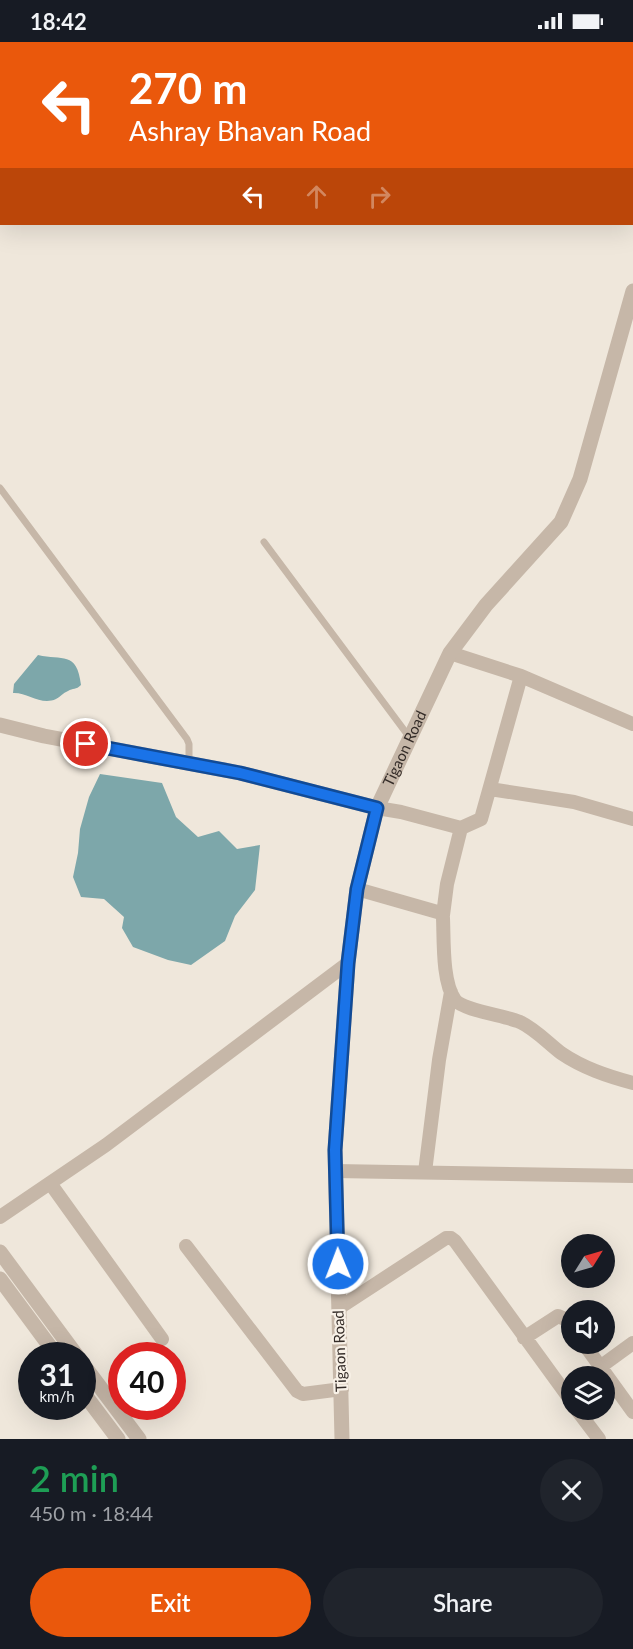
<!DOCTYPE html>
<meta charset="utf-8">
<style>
:root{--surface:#171b24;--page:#20242c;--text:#f1f3f6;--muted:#9ea1a6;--accent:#ea580c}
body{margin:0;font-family:Lato,sans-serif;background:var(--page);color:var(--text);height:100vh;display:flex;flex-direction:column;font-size:22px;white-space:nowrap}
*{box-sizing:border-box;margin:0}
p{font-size:20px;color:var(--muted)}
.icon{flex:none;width:33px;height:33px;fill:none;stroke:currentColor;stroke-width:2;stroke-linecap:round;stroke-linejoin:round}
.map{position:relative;height:1397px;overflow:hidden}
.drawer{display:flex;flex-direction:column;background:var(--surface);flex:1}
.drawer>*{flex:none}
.banner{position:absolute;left:0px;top:0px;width:633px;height:183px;box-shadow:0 6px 24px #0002;background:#ea580c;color:#fff;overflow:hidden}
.needle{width:39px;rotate:53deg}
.tools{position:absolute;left:561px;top:1192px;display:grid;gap:12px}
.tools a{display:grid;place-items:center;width:54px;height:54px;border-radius:50%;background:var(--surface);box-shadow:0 6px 24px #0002;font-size:30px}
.speed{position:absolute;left:18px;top:1300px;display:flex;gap:12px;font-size:30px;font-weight:700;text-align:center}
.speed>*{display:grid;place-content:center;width:78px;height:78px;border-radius:50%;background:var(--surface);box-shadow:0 6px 24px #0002;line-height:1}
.speed small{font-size:15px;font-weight:400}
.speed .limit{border:9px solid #d22;background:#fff;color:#111}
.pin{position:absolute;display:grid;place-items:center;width:51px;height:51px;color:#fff;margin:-26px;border:3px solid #fff;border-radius:50%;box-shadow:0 2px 6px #0007}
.me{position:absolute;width:66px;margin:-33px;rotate:359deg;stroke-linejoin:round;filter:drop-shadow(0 0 4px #0008)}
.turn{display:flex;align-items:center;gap:21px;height:126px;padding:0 30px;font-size:27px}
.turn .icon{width:78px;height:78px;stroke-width:2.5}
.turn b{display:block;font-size:42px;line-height:51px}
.lanes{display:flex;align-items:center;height:57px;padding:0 30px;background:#0003;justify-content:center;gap:30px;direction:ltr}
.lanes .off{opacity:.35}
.round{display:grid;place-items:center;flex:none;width:63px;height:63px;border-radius:32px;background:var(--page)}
.headline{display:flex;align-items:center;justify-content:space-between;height:102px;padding:0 30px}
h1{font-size:36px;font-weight:600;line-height:45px;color:#1e9e55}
.action{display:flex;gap:12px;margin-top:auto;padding:12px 30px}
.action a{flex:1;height:69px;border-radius:36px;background:var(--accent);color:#fff;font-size:24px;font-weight:600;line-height:69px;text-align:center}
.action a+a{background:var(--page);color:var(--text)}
.status{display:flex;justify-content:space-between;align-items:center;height:42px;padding:0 30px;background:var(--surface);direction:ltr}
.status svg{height:16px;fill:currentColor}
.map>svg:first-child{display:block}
.water{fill:#7da7aa}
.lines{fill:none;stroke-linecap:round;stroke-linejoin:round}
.service{stroke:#c6b7a8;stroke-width:7}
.minor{stroke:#c6b7a8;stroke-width:14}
.tertiary{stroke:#c6b7a8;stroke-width:15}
.route-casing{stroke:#114b97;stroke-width:15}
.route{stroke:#1a73e8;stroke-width:10}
.labels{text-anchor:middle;stroke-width:4.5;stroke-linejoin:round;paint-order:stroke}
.street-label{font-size:15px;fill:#342c28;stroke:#f8f1e7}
</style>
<div class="status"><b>18:42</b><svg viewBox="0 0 49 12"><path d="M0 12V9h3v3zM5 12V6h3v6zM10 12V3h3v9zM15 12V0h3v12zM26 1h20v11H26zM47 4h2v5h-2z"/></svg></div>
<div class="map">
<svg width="633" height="1397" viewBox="0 0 633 1397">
<rect width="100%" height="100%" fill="#efe7db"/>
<!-- water -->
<path class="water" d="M38,613c24,6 39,-5 43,30 -5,5 -8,3 -13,6 -5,2 -8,6 -12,8 -15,7 -29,-7 -43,-6l1,-9z
M100,732l62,9 14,34 22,20 21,-6 18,18 23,-4 -5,45 -20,26 -10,25 -34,24 -23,-5 -35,-13 -11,-19 2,-11 -20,-18 -23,-2 -8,-20 5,-24 2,-24 9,-32z"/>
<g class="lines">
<!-- service -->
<path class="service" d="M0,446l187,251 2,5v19
M264,500l146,196"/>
<!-- minor -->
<path class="minor" d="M267,0l1,2
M309,0l1,2
M384,0l1,2
M596,0l1,2
M214,2l2,-2
M632,4l1,-1
M450,611l71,23 112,48
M490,747l84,13 59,17
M377,766l24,4 60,16 20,-9 40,-143
M357,847l84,24 2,5c1,22 -1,64 12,82 8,10 51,16 65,22 15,7 28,21 41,31 22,15 46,23 72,30
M443,873l4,-31 14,-56
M335,1129l298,5
M425,1130l14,-112 12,-68
M50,1141l112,156
M0,1175l106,-72 242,-182
M186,1204l111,145 6,3 39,-5
M339,1266l107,-70h5l4,3 117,161
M524,1296l34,-22 7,3 7,8
M584,1302l49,68
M600,1325l33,-24
M577,1368l22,29"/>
<!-- tertiary -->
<g class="tertiary">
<path d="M0,683l44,11 196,37 137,35"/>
<path d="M0,1210l77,104"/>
<path d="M0,1237l57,77"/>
<path d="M82,1321l57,76"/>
<path d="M82,1349l36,48"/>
<path id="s1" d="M342,1397l-7,-289 13,-187 9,-74 20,-81 73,-155 36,-48 75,-83 19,-43 53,-188"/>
</g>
</g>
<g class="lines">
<!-- route casing -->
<g class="route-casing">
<path id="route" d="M86,702l154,29 137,35 -20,81 -9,74 -13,187 3,114"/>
</g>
<!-- route -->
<use href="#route" class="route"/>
</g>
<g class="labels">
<!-- street labels -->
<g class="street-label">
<text dy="5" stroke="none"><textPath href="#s1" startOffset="700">Tigaon Road</textPath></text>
<text transform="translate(340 1309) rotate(-92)" y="5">Tigaon Road</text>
</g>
</g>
</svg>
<div class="tools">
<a><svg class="needle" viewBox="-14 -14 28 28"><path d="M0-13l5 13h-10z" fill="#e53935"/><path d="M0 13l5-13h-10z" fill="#9ea1a6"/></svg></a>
<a><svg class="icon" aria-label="sound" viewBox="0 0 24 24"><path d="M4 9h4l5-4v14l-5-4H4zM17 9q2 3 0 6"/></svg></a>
<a><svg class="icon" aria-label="layers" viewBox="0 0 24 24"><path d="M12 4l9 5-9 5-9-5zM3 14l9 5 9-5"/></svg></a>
</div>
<div class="speed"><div>31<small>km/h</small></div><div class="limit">40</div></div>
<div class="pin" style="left:86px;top:702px;background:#d93025"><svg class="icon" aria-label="arrive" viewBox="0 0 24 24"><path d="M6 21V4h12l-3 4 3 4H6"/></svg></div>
<svg class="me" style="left:338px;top:1222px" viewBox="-20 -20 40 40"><circle r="17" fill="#1a73e8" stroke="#fff" stroke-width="3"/><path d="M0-11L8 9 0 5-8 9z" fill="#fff"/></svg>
<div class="banner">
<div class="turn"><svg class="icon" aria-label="left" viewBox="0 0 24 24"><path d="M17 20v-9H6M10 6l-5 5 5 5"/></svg><div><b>270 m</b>Ashray Bhavan Road</div></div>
<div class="lanes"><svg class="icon" aria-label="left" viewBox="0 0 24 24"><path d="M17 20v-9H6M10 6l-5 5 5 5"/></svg><svg class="icon off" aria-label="ahead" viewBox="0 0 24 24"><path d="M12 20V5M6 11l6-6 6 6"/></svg><svg class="icon off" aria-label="right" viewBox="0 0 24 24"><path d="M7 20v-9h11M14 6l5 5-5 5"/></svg></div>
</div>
</div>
<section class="drawer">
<div class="headline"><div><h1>2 min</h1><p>450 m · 18:44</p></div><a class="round"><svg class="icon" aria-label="close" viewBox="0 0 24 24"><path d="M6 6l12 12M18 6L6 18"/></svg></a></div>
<div class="action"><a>Exit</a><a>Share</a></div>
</section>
